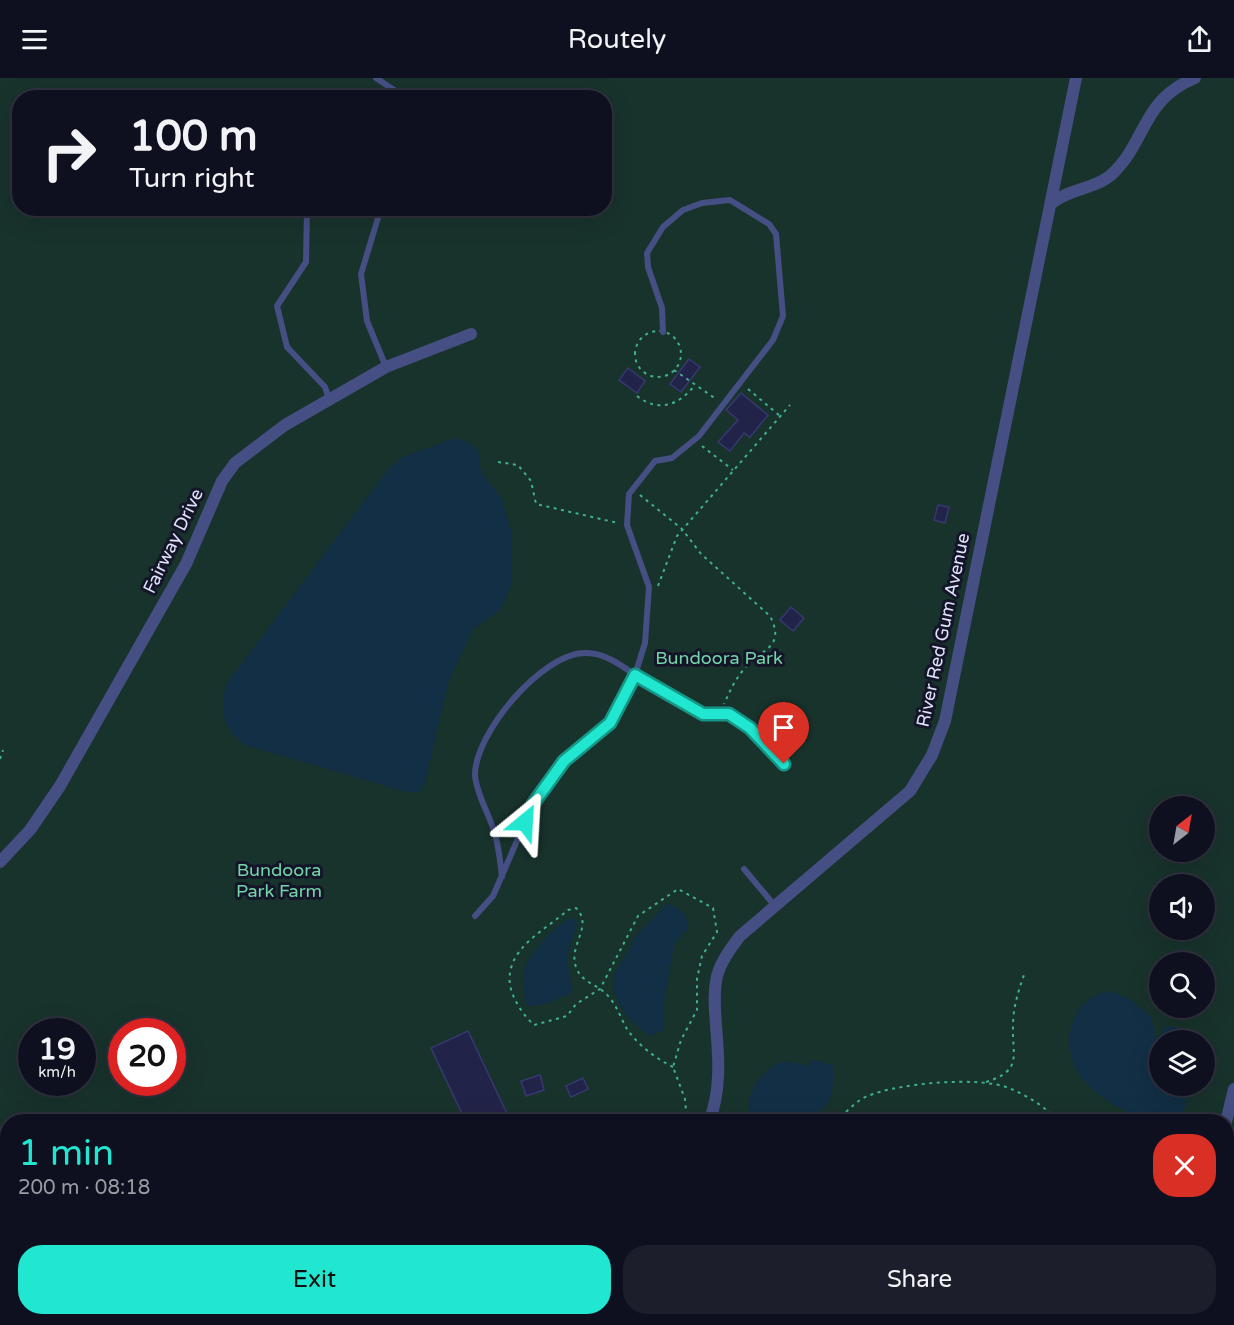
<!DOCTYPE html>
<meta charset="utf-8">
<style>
:root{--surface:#0f101f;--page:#1d1e2c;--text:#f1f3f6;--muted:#9b9da4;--line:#2f303d;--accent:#21e6d0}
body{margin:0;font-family:"Varela Round",sans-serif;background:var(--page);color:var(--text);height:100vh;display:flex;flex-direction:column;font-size:22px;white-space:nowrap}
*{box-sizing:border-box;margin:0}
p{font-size:20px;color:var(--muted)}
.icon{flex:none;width:33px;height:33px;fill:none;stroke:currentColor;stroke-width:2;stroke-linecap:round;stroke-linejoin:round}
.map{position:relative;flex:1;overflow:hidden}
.side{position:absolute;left:0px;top:1036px;width:1234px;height:212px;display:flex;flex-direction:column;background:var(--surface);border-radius:24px 24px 0 0;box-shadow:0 6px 24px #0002,0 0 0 2px var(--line)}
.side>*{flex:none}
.guide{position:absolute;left:12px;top:12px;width:600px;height:126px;border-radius:24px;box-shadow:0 6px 24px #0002,0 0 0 2px var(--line);background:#0f101f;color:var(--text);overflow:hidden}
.needle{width:39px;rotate:31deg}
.tools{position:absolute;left:1149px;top:718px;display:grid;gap:12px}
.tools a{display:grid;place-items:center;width:66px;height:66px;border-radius:50%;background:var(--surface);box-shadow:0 6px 24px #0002,0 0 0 2px var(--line);font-size:30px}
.speed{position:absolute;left:18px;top:940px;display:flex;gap:12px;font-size:30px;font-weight:700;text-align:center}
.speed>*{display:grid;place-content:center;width:78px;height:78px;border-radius:50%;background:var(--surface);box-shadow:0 6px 24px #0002,0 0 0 2px var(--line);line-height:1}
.speed small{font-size:15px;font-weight:400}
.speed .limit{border:9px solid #d22;background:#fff;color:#111}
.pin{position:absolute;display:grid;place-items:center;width:51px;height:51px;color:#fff;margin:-62px -26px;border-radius:50% 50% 50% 0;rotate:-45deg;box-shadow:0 0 6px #0007}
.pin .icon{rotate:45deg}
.me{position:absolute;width:66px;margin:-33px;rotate:27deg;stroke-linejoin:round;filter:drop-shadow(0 0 4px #0008)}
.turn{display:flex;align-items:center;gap:21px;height:126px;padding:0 18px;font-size:27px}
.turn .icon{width:78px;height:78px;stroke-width:2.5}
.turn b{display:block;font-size:42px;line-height:51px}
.round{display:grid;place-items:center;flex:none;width:63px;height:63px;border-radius:24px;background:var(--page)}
.summary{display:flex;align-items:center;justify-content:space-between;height:102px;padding:0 18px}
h1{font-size:36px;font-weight:600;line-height:45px;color:var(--accent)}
.action{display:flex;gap:12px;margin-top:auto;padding:12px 18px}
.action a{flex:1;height:69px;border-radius:24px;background:var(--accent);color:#111;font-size:24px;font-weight:600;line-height:69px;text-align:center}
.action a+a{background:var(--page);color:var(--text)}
header{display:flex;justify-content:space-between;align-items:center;height:78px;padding:0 18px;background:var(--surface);font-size:27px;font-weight:600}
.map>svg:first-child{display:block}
.green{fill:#18332c;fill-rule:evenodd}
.water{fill:#122f45}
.building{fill:#222348;stroke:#373872;stroke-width:1.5}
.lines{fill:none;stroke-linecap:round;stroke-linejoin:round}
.path{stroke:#3fb192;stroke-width:2;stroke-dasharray:3 4.5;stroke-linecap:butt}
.lane{stroke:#454f83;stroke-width:6}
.street{stroke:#454f83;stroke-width:12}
.route-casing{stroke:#159687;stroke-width:15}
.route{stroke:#21e6d0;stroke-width:10}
.labels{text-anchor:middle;stroke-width:6;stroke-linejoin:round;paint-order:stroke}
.street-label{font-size:18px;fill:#e0e3fc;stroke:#141529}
.park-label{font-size:18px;fill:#73d5a7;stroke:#141529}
</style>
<header><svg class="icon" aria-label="menu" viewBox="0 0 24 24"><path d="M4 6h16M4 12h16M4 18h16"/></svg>Routely<svg class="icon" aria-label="share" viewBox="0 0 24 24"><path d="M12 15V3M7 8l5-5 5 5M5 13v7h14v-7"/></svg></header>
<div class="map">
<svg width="1234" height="1247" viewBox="0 0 1234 1247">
<rect width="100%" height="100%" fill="#141529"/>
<!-- green -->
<path class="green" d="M0,0h1234v1247h-1234zM20,20h584v110h-584zM1160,729h44v45h-44zM1160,807h44v45h-44zM1160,885h44v45h-44zM32,954h50v51h-50zM122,954h50v51h-50zM1160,963h44v45h-44zM8,1044h1219v196h-1219z"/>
<!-- water -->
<path class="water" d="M454,360l15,5 9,7 3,22 21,27 9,31 1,53 -13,28 -26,18 -24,51 -25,106 -5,6h-12l-162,-47c-23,-17 -26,-35 -18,-62l159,-211 15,-14z
M667,825c13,6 20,10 21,25l-14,17 -11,63 1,22 -15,6 -18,-15 -11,-15 -7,-18 2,-16 14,-21 4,-12z
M572,840l6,4 -11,34 5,37 -24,10 -21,4c-2,-11 -6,-28 -3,-38 5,-15 34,-47 48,-51z
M1108,913l20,7 23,18 4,21 6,-1 2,-8c15,-4 25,2 34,13h-37v45h33l-6,11 -6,25h-52l-2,-10c-17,-9 -33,-19 -45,-34 -24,-30 -13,-79 26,-87z
M813,982l20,5c1,15 1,35 -12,45 -4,2 -9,3 -13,5 -21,12 -38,8 -58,-4 -7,-16 16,-46 33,-49 7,-1 17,2 24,4z"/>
<!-- building -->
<path class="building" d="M689,281l11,8 -19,25 -11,-8z
M628,290l17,13 -8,12 -18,-13z
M741,315l27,22 -18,22 -6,-4 -14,18 -12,-9 20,-22 -12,-10z
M938,427l11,2 -4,16 -11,-3z
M791,529l13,11 -11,13 -13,-11z
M468,953l43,91h-45l-35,-74z
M540,997l4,15 -18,6 -5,-15z
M583,1000l5,11 -17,8 -5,-11z"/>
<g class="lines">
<!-- path -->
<path class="path" d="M635 276a23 23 0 1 1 46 0a23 23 0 1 1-46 0Z
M674,292l42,29
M748,311l32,27
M637,318c22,17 42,9 58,-11
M702,368l31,24
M498,384l20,3 13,16 5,23 82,19
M640,417l42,34 19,25 69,62c16,32 -8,32 -25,52 -10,11 -15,23 -21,36
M658,508l19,-50 113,-131
M0,681l3,-9
M673,989c-18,-9 -35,-22 -46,-38 -6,-10 -10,-23 -18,-32 -10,-13 -27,-13 -33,-30 -8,-22 18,-41 0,-59l-8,2c-24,21 -63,39 -58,75 3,15 13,30 24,40l33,-9 9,-12 24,-15 38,-73 40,-27 35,19 4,24 -15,24 -5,23v31l-16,30 -8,27 12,32 2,23
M986,1004c37,-12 26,-25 27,-56 0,-18 5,-34 11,-51
M835,1044c10,-8 21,-22 33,-26 30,-13 111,-20 141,-8 19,8 37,19 50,34
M916,1247h5
M998,1247l5,-7"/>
<!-- lane -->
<path class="lane" d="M376,0l30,20
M307,130l-1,54 -29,44 10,41 38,40 4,12
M381,130l-20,66 6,47 19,46
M663,254l-1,-24 -14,-41 -1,-14 16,-26 20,-17 19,-7 28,-3 39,24 7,10 7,82 -10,24 -74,96 -27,22 -17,3 -26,33 -2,31 22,62 -4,56 -10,32 68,39h25l22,14 34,36
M744,791l31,37
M475,838l18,-20 40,-92 31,-43 46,-38 25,-48c-14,-10 -32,-23 -50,-22 -43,0 -110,80 -110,122 1,18 14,39 19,56 5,15 6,30 8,46"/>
<!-- street -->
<path class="street" d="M1052,125c16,-14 43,-14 59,-28 36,-33 30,-75 84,-97
M0,784l30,-32 30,-44 126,-222 36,-83 13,-18 50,-38 101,-58 85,-33
M709,1044c12,-31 10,-63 7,-96 -1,-16 -3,-33 1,-50 4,-15 14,-28 23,-40l170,-145 22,-36 13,-34 131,-643
M1226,1044l8,-33
M748,1240l8,7
M481,1247l10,-7
M1191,1247l2,-7"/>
</g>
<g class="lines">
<!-- route casing -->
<g class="route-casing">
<path id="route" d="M525,744l8,-18 31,-43 46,-38 25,-48 68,39h26l21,14 34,36"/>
</g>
<!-- route -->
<use href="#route" class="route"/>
</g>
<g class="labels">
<!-- street labels -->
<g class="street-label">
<text transform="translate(173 463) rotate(-64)" y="6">Fairway Drive</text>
<text transform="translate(943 552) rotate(-78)" y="6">River Red Gum Avenue</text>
</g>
<!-- park labels -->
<g class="park-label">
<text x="719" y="586">Bundoora Park</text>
<text x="279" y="798">Bundoora<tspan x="279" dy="21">Park Farm</tspan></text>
</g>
</g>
</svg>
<div class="tools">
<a><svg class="needle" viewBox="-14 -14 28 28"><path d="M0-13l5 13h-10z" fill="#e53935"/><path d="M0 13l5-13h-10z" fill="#9b9da4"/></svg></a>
<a><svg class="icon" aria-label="sound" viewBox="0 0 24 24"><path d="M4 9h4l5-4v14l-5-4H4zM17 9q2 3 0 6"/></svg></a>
<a><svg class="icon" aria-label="search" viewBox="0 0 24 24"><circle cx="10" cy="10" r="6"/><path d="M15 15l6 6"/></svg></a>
<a><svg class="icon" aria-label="layers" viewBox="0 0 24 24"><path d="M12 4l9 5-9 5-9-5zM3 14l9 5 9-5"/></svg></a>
</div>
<div class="speed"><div>19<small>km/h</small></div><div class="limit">20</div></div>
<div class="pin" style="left:784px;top:686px;background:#d93025"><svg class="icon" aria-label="arrive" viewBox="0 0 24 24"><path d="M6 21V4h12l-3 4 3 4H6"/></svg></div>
<svg class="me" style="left:525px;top:744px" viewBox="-20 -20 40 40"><path d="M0-17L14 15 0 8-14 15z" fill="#21e6d0" stroke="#fff" stroke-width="4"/></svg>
<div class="guide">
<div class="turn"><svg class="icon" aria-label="right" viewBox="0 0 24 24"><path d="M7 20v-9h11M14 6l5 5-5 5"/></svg><div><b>100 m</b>Turn right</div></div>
</div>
<section class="side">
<div class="summary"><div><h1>1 min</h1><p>200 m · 08:18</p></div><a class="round" style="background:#d93025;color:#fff"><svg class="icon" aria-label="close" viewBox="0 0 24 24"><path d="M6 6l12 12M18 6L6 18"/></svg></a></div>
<div class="action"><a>Exit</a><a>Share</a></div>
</section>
</div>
